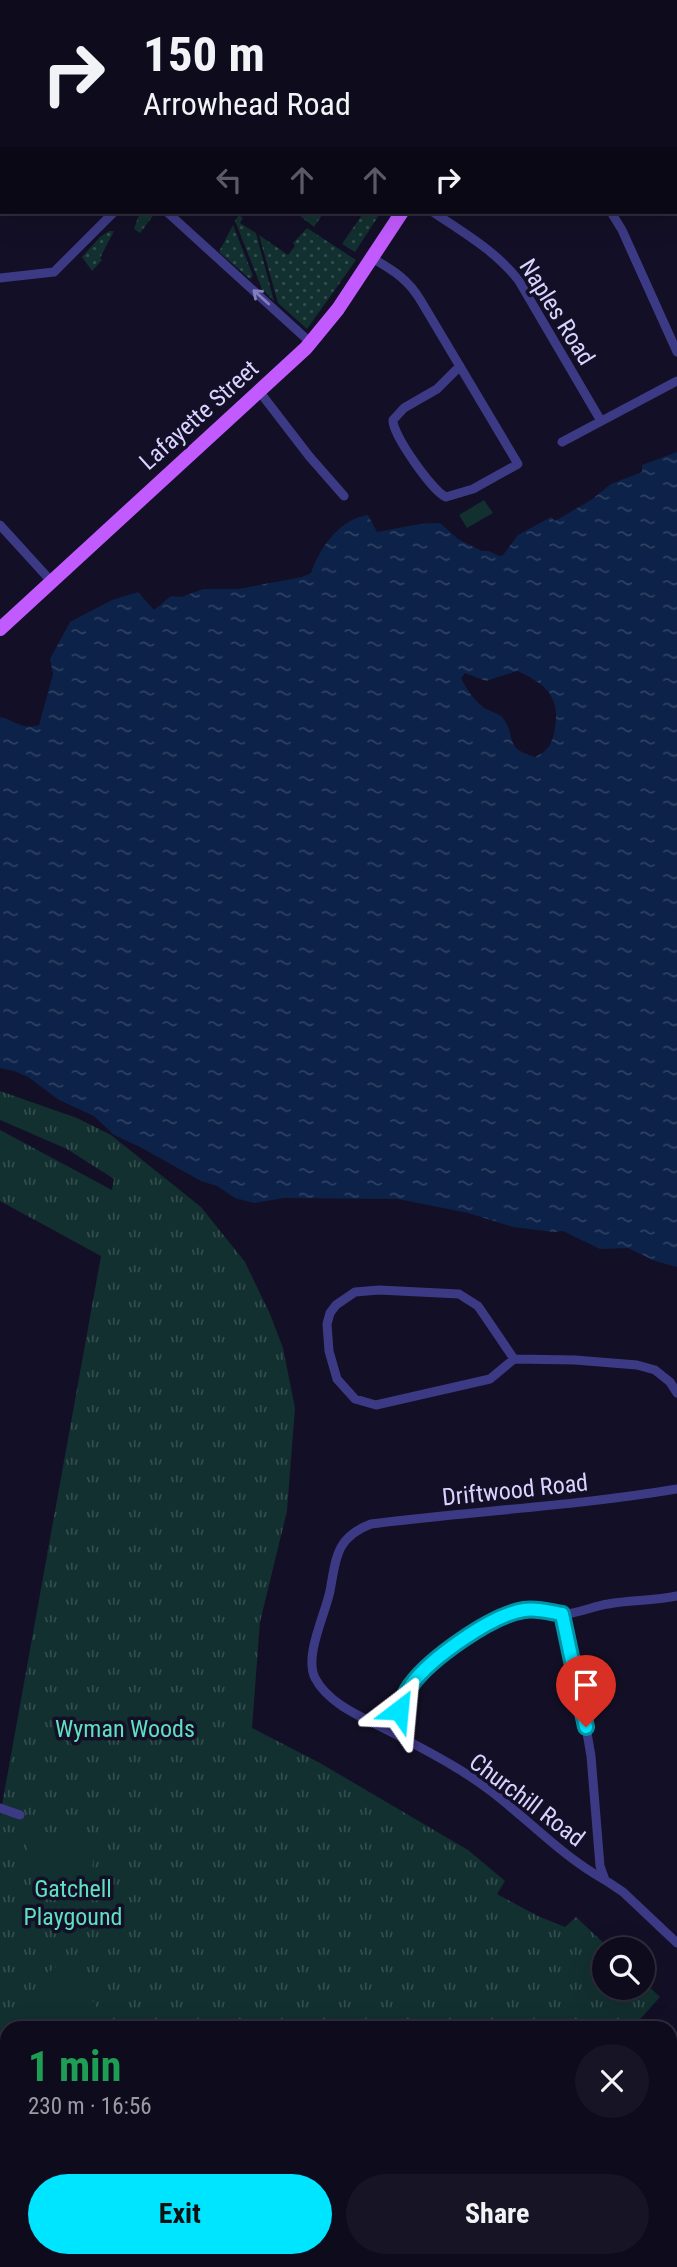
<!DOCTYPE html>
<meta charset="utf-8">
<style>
:root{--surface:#0e0b1c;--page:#171425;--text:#f1f3f6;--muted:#9b9ba3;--line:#2e2b3b;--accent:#00e5ff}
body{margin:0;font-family:"Roboto Condensed",sans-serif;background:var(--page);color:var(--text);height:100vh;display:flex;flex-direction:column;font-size:26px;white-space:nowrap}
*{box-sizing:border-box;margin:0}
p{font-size:23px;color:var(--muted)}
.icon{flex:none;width:38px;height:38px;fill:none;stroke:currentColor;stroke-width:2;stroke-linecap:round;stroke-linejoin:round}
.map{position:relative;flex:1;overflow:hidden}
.details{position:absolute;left:0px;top:2021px;width:677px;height:247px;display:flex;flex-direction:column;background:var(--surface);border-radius:21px 21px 0 0;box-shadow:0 7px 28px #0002,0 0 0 2px var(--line)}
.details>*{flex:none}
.guide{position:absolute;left:0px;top:0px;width:677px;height:214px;box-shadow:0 7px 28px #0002,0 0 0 2px var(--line);background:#0e0b1c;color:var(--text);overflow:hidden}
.tools{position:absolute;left:592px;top:1937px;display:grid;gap:14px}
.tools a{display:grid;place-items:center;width:63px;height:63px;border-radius:50%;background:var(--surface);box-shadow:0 7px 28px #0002,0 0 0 2px var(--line);font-size:35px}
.pin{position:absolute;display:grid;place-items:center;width:60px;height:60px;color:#fff;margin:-72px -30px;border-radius:50% 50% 50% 0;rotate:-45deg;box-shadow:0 0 7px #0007}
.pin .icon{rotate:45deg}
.me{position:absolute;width:77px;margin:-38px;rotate:29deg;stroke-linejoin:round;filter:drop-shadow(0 0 5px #0008)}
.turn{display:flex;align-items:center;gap:24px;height:147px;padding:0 28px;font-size:32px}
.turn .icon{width:91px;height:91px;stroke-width:2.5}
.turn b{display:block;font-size:49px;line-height:60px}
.lanes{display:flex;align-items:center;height:66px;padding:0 28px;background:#0003;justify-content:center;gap:35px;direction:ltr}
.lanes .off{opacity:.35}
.round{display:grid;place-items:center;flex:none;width:74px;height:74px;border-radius:37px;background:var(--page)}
.summary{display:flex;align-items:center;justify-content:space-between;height:119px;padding:0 28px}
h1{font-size:42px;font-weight:700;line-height:52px;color:#1e9e55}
.cta{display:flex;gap:14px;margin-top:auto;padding:14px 28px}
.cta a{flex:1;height:80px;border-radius:42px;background:var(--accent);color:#111;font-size:28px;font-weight:700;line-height:80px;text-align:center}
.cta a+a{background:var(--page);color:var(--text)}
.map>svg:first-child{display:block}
.grass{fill:url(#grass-dots)}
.park{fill:url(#park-tufts)}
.garden{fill:#12302f}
.water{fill:url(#water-ripples);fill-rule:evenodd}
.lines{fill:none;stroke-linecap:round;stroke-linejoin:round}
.street{stroke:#3d3a85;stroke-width:9}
.secondary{stroke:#6f6bff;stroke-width:12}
.primary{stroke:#c25bff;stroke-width:14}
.oneway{stroke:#837fbc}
.route-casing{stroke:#0095a6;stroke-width:18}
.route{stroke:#00e5ff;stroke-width:12}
.labels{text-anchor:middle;stroke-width:7;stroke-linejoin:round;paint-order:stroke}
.street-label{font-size:24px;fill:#d9d4ff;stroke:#130f26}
.park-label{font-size:24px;fill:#5fe0c0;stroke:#130f26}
</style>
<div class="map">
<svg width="677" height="2267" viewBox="0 0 677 2267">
<defs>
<pattern id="grass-dots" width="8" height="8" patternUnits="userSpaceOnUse" patternTransform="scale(1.75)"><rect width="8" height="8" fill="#12302f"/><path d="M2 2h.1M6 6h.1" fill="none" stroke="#344d4e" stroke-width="1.8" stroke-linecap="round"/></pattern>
<pattern id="park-tufts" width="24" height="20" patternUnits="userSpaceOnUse" patternTransform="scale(1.75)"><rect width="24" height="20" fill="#12302f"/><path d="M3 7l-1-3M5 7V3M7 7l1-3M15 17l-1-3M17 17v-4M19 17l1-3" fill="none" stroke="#344d4e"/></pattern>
<pattern id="water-ripples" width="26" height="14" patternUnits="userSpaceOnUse" patternTransform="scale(1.75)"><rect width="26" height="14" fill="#0c2248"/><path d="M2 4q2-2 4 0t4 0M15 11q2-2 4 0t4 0" fill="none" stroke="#2f4163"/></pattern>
</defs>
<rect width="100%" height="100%" fill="#130f26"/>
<!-- grass -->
<path class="grass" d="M140,212h16l-16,21 -6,-4z
M295,212h29l-10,15z
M364,212h17l-26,40 -13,-8z
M239,215l4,3 -3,5 16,10 18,68 -12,-12 -27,-68z
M233,225l20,51 -3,3 -31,-27z
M307,228l49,32 -49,69 -29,-26 -19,-68 29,20 7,-9 -2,-3z
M109,231h5l-14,27 2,2 -10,11 -10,-14 18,-20z"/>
<!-- park -->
<path class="park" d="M0,1091l77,27 34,17 90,72 44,55 25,52 13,34 12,60 -8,103 -27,111 -8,106 68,35 148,87 37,31 -8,13 41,22 27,11 11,-10 34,32 -6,1v38h38v-8l18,17 -27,30 3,1h-629v233h67l-2,6h-72v-451l101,-560 -101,-55v-71l112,60 2,-11 -47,-30 -67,-29z
M670,2034l7,1v47l-7,3z"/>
<!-- garden -->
<path class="garden" d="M484,500l9,13 -26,15 -8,-13z
M27,1828l59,12 7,7 -1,56c-41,-3 -68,-34 -65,-75z
M70,1959l26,48 5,-2 14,23h-92c1,-32 19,-56 47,-69z
M0,2108l7,3v96l-4,4 -3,-3z"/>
<!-- water -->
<path class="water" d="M677,452v815l-22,-6 -27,-13 -28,1 -37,-18 -9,1 -41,-5 -45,-14 -70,-14 -114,-1 -30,5 -19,-5 -18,-12 -16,-5 -61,-34 -26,-12 -20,-19 -35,-16 -31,-23 -14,-6 -14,-3v-351c17,4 21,13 39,8l14,-51 -3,-15 20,-37 42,-22 26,-8 16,18 17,-14 11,1 21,-8h35l64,-12 9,-4c9,-26 29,-54 57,-58l9,17c21,-4 42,-9 63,-9l18,16 24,12h7l10,5 4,-1 15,-20 33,-18 4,4 36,-21 20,-16 31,-12v-7zM517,671c26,11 44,25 38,56 -2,15 -6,24 -20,30 -34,-9 -17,-23 -34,-41 -4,-3 -11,-5 -15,-7 -11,-7 -19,-19 -25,-31l4,-5 21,8z"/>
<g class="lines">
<!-- street -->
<path class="street" d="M43,2v-2
M183,2l1,-2
M676,11l1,-2
M0,178l2,-1
M676,188l1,1
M167,212l144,131
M433,212c31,21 63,39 86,69l82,140
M611,212l11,18 55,122
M372,258c22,13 36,21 49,43l97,163 -45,25 -27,8c-13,-5 -54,-63 -53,-77l11,-12 33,-19 23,-23
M0,278l54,-6 60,-60
M259,391l50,65 35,40
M562,442l115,-61
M0,525l51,56
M514,1359l-36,-53 -19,-12 -80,-4 -24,2 -19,13 -6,8 -3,11 2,27 8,28 18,20 21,6 114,-26 24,-20 61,1 62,5 18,5 15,12 7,11
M562,1614l16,67 13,75 9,110 5,14 18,12 54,51
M395,1734c3,-49 41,-77 79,-101 15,-9 32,-20 49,-23 13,-2 25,4 37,4 15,1 33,-8 48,-10 23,-4 46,-3 69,-8
M0,1808l20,7
M605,1880c-42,-23 -75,-59 -113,-88 -28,-22 -63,-40 -95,-57 -27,-15 -67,-28 -82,-57 -11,-22 10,-63 15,-87 6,-33 6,-54 41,-67 102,-13 205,-18 306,-35
M294,2261l4,6
M124,2267l1,-6
M636,2267l1,-6"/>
<!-- secondary -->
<path class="secondary" d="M670,2096l7,-3
M308,2267l25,-6"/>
<!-- primary -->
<path class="primary" d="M519,2l1,-2
M0,629l306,-281 32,-39 64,-97"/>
</g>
<!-- one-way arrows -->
<defs><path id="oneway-shaft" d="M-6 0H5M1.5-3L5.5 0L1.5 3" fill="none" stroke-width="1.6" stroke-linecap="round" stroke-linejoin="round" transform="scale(1.75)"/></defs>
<use class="oneway" href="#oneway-shaft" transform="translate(261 297) rotate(-138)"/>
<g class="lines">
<!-- route casing -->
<g class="route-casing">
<path id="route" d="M399,1710c3,-9 6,-17 12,-25 19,-26 80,-70 113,-75 13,-2 26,2 38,4l24,113"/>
</g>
<!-- route -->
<use href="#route" class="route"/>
</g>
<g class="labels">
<!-- street labels -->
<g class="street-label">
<text transform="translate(557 312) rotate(58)" y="8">Naples Road</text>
<text transform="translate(199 415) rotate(-42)" y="8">Lafayette Street</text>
<text transform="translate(515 1490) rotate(-6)" y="8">Driftwood Road</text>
<text transform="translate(527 1800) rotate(37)" y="8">Churchill Road</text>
</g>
<!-- park labels -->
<g class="park-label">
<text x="125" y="1737">Wyman Woods</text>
<text x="73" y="1897">Gatchell<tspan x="73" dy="28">Playgound</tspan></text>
</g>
</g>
</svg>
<div class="tools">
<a><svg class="icon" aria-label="search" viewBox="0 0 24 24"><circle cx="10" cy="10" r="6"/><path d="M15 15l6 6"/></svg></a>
</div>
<div class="pin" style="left:586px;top:1727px;background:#d93025"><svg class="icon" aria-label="arrive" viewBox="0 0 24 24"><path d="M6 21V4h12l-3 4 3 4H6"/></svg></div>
<svg class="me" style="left:399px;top:1710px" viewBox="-20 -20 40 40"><path d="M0-17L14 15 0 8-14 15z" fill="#00e5ff" stroke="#fff" stroke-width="4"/></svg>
<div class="guide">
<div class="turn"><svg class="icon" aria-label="right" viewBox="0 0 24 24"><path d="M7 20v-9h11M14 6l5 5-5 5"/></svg><div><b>150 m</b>Arrowhead Road</div></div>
<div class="lanes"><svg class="icon off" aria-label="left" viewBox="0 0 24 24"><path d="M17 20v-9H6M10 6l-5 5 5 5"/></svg><svg class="icon off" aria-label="ahead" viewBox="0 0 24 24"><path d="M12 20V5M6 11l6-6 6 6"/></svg><svg class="icon off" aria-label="ahead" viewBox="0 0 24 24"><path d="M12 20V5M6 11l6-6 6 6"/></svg><svg class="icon" aria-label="right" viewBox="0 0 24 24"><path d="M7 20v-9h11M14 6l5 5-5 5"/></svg></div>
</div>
<section class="details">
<div class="summary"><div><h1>1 min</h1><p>230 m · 16:56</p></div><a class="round"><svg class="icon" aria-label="close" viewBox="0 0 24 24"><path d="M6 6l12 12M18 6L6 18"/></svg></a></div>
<div class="cta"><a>Exit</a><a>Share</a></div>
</section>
</div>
